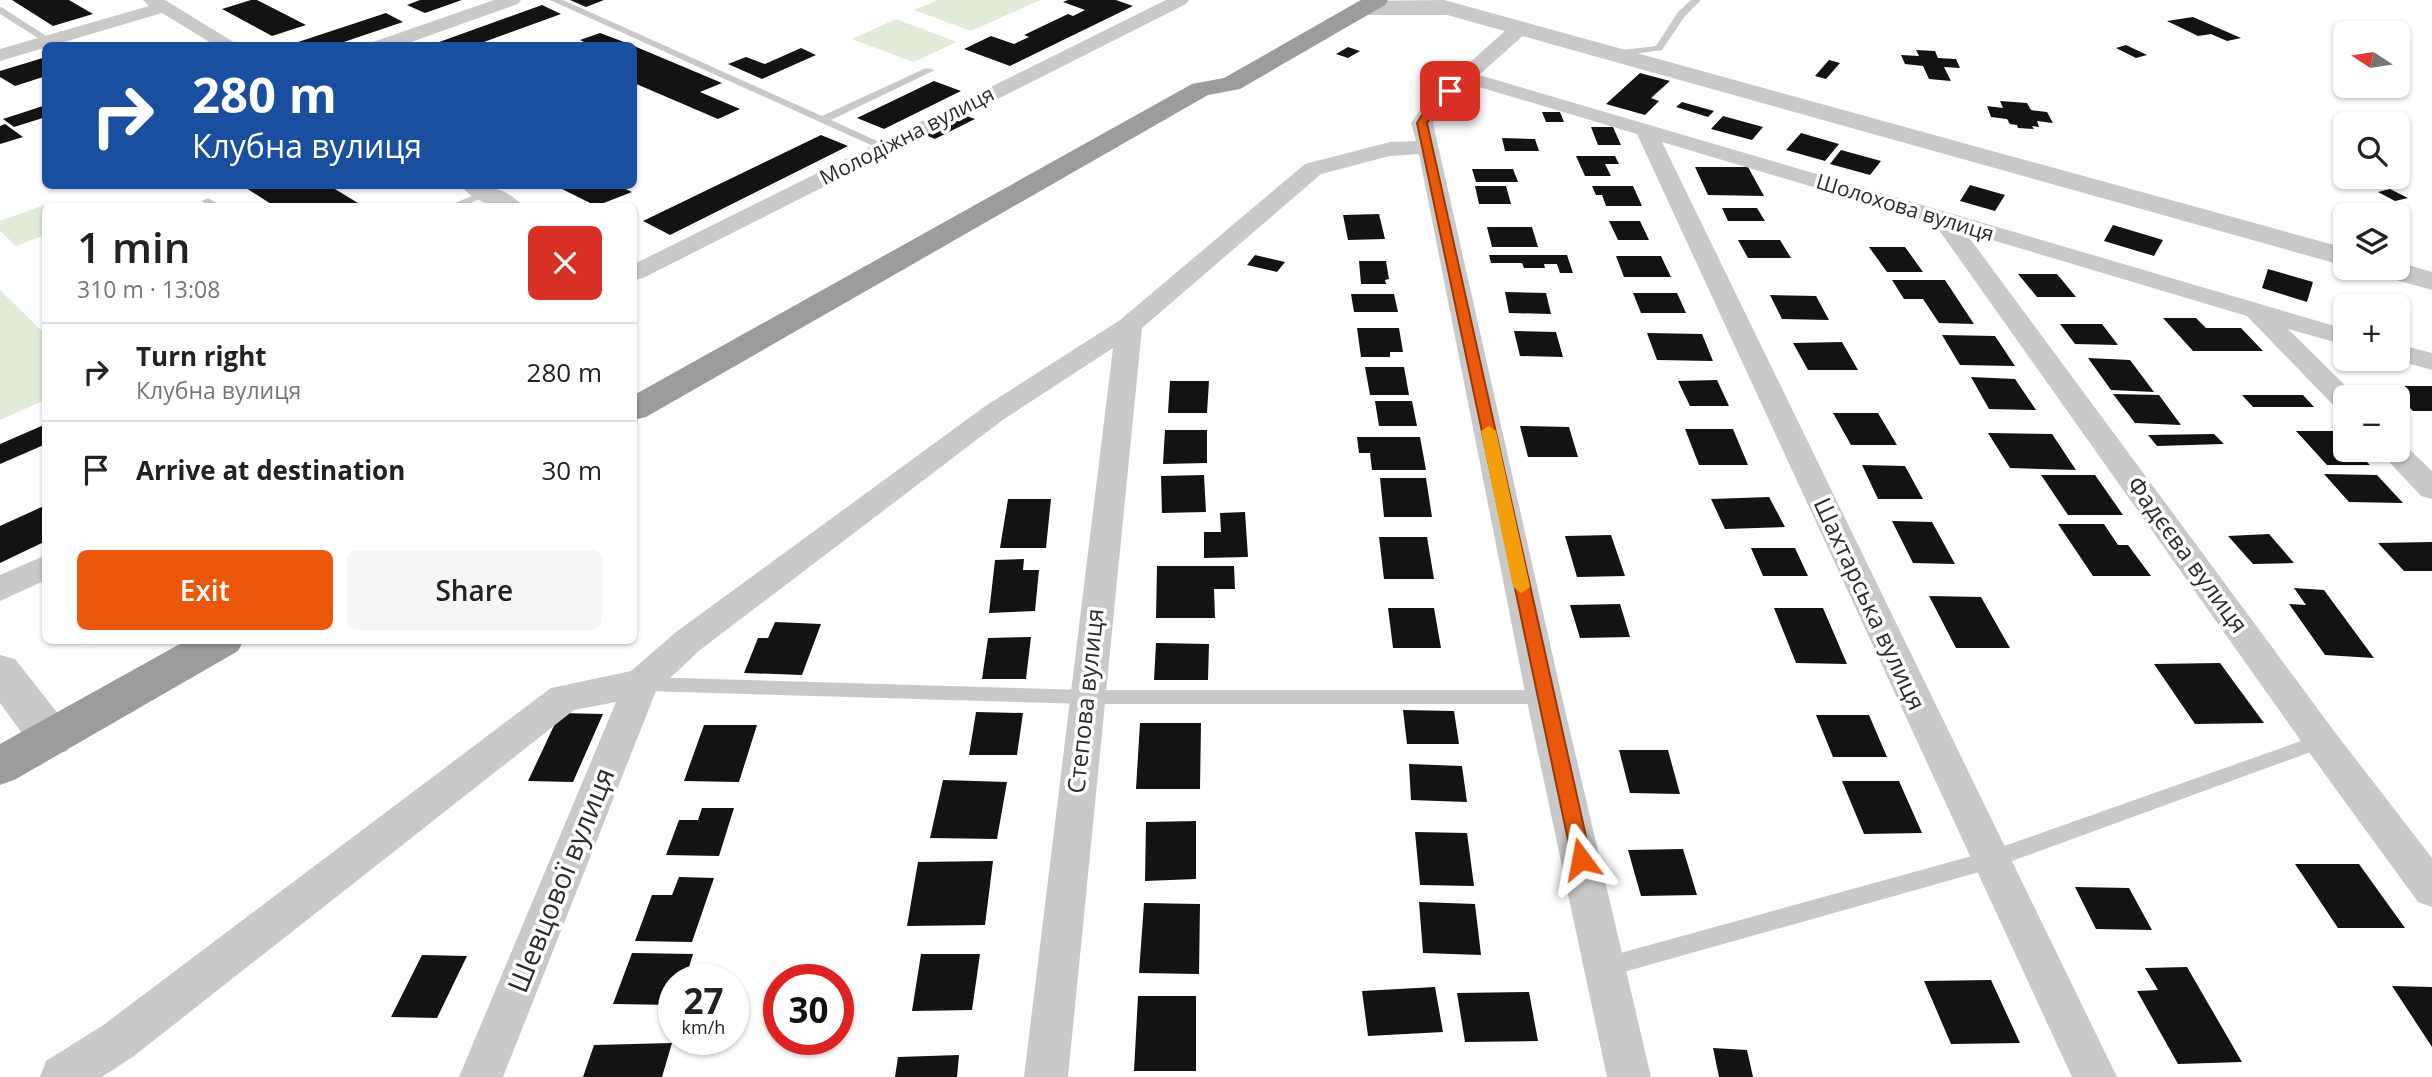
<!DOCTYPE html>
<meta charset="utf-8">
<style>
:root{--surface:#fff;--page:#f6f6f6;--text:#222;--muted:#767676;--line:#e0e0e0;--accent:#ea580c}
body{margin:0;font-family:"Open Sans",sans-serif;background:var(--page);color:var(--text);height:100vh;display:flex;flex-direction:column;font-size:26px;white-space:nowrap}
*{box-sizing:border-box;margin:0}
p{font-size:23px;color:var(--muted)}
.icon{flex:none;width:38px;height:38px;fill:none;stroke:currentColor;stroke-width:2;stroke-linecap:round;stroke-linejoin:round}
.map{position:relative;flex:1;overflow:hidden}
.side{position:absolute;left:42px;top:203px;width:595px;height:441px;display:flex;flex-direction:column;background:var(--surface);border-radius:10px;box-shadow:0 2px 5px #0004}
.side>*{flex:none}
.guide{position:absolute;left:42px;top:42px;width:595px;height:147px;border-radius:10px;box-shadow:0 2px 5px #0004;background:#1a4fa0;color:#fff;overflow:hidden}
.needle{width:46px;rotate:282deg}
.tools{position:absolute;left:2333px;top:21px;display:grid;gap:14px}
.tools a{display:grid;place-items:center;width:77px;height:77px;border-radius:10px;background:var(--surface);box-shadow:0 2px 5px #0004;font-size:35px}
.speed{position:absolute;left:658px;top:964px;display:flex;gap:14px;font-size:35px;font-weight:700;text-align:center}
.speed>*{display:grid;place-content:center;width:91px;height:91px;border-radius:50%;background:var(--surface);box-shadow:0 2px 5px #0004;line-height:1}
.speed small{font-size:18px;font-weight:400}
.speed .limit{border:10px solid #d22;background:#fff;color:#111}
.pin{position:absolute;display:grid;place-items:center;width:60px;height:60px;color:#fff;margin:-30px;border-radius:14px;box-shadow:0 4px 10px #0006}
.me{position:absolute;width:77px;margin:-38px;rotate:347deg;stroke-linejoin:round;filter:drop-shadow(0 0 5px #0008)}
.turn{display:flex;align-items:center;gap:24px;height:147px;padding:0 35px;font-size:32px}
.turn .icon{width:91px;height:91px;stroke-width:2.5}
.turn b{display:block;font-size:49px;line-height:60px}
.round{display:grid;place-items:center;flex:none;width:74px;height:74px;border-radius:10px;background:var(--page)}
.overview{display:flex;align-items:center;justify-content:space-between;height:119px;padding:0 35px}
h1{font-size:42px;font-weight:600;line-height:52px}
.action{display:flex;gap:14px;margin-top:auto;padding:14px 35px}
.action a{flex:1;height:80px;border-radius:10px;background:var(--accent);color:#fff;font-size:28px;font-weight:600;line-height:80px;text-align:center}
.action a+a{background:var(--page);color:var(--text)}
ul{padding:0;list-style:none}
li{display:flex;align-items:center;gap:21px;height:98px;padding:0 35px;border-top:2px solid var(--line)}
li div{flex:1}
li b{display:block;font-size:26px}
li em{font-style:normal}
.map>svg:first-child{display:block}
.green{fill:#e1ebd8}
.building{fill:#131313}
.lines{fill:none;stroke-linecap:round;stroke-linejoin:round}
.service{fill:#c9c9c9;fill-rule:evenodd}
.minor{fill:#c9c9c9;fill-rule:evenodd}
.tertiary{fill:#c9c9c9;fill-rule:evenodd}
.trunk{fill:#9c9c9c;fill-rule:evenodd}
.route{fill:#ea580c;stroke:#983908;stroke-width:2}
.slow{fill:#f59e0b}
.labels{text-anchor:middle;stroke-width:7;stroke-linejoin:round;paint-order:stroke}
.far-street-label{font-size:21px;fill:#2c2c2c;stroke:#fff}
.street-label{font-size:24px;fill:#2c2c2c;stroke:#fff}
.near-street-label{font-size:28px;fill:#2c2c2c;stroke:#fff}
</style>
<div class="map">
<svg width="2432" height="1077" viewBox="0 0 2432 1077">
<rect width="100%" height="100%" fill="#fff"/>
<!-- green -->
<path class="green" d="M938,0h102l-69,31 -57,-21z
M896,19l61,23 -44,20 -61,-23z
M44,205l1,30 -29,11 -16,-15v-10z
M0,290l46,45 -1,65 -45,20z"/>
<!-- building -->
<path class="building" d="M12,0h57l24,14 -40,12z
M251,0h6l49,25 -34,11 -50,-27z
M420,0h42l-37,13 -18,-8z
M570,0h34l-18,7z
M1068,0h48l17,6 -123,60 -46,-17 27,-13 23,8 15,-7 -5,-2 44,-21 5,2 12,-6 -22,-8z
M542,5l19,9 -88,32h-45z
M386,13l17,9 -71,24 -37,-3z
M2193,17l48,21 -14,3 -16,-7 -13,2 -31,-15z
M600,33l32,12v1h-40l-12,-6z
M2126,45l21,10 -11,3 -20,-10z
M634,46l88,37 -22,9 40,17 -22,10 -84,-36z
M1348,47l12,4 -12,7 -12,-4z
M801,48l15,7 -54,24 -34,-15 18,-7 19,7z
M1916,50l19,1 3,7 18,1 4,9 -16,-1 7,14 -22,-2 -6,-13 -18,-2 -4,-9 18,1z
M46,57v19l-31,10 -15,-9v-6z
M1829,60l11,3 -14,16 -11,-3z
M1640,73l30,8 -19,17 8,3 -14,14 -39,-11z
M934,81l27,10 -77,38 -27,-11z
M2000,101l27,2 4,7 16,2 6,11 -16,-2 2,6 -7,-1 2,3 -16,-1 -1,-3 -7,-1 -3,-5 -16,-2 -4,-11 16,2z
M1682,102l32,9 -6,6 -32,-10z
M46,105v12l-32,10 -11,-8z
M1542,112h18l4,10h-18z
M961,114l14,5 -40,20 -14,-6z
M1723,116l40,11 -11,13 -41,-11z
M5,124l18,13 -23,7v-18z
M1591,127h22l8,18h-23z
M1801,133l38,11 -14,17 -39,-11z
M821,135l27,11 -178,89 -27,-14z
M1502,138l33,1 4,12h-34z
M1841,150l40,11 -11,14 -40,-11z
M1576,156h39l4,8h-14l6,12h-26z
M1695,167h53l16,29 -56,-1z
M1472,169h41l5,13h-42z
M1970,185l35,10 -10,16 -35,-10z
M243,186h87l33,20h-89z
M556,186h63l13,6 -36,14z
M1475,186h31l5,18h-32z
M1592,186h41l9,20h-36l-4,-11h-6z
M2390,189l18,9 -13,3 -17,-9z
M1722,208h35l8,13h-37z
M1379,214l6,25 -37,1 -5,-25z
M1609,221h31l9,19h-31z
M2113,225l50,15 -9,16 -50,-15z
M1487,227h45l6,20h-46z
M1738,240h42l11,18h-43z
M1869,247h36l18,25h-36z
M1255,255l30,7 -8,10 -30,-7z
M1489,255h78l6,18h-13l-3,-9h-13l1,4h-21l-2,-5h-31z
M1616,256h45l10,21h-47z
M1359,261h27l3,18 -4,1 1,4h-25z
M2268,269l45,13 -6,20 -45,-14z
M2018,274h39l19,23h-39z
M1892,280h53l29,44 -35,-1 -16,-24h-19z
M1505,292l41,1 5,21 -42,-1z
M1633,293h44l9,20h-45z
M1351,294h43l4,18h-44z
M1770,295l46,1 13,24 -47,-1z
M2163,318h33l10,10h35l22,23h-70z
M2060,324h42l16,21 -43,-1z
M1357,328h42l4,24h-13v5h-29z
M1514,331l42,1 7,25 -43,-1z
M1647,333l55,1 11,27 -56,-1z
M1942,335l53,1 20,30 -55,-1z
M1842,342l16,28h-50l-15,-27z
M2088,358l42,2 24,32 -43,-2z
M1365,367h39l5,28h-39z
M1971,377l44,2 21,31 -47,-1z
M1717,380l12,26h-39l-12,-25z
M1170,381h39l-2,32h-39z
M2387,386h45v25h-19z
M2113,394l46,1 22,30 -46,-2z
M2242,395h61l11,12h-61z
M1375,401h37l5,25h-38z
M1833,413h45l19,32h-46z
M46,424v20l-46,20v-20z
M1520,426l49,1 9,30h-50z
M1685,429h48l15,36h-49z
M1165,430h42v33l-44,1z
M2296,431h41l8,8v11h10l15,15h-43z
M1988,433l64,1 24,36 -66,-2z
M2214,434l10,10 -67,2 -9,-11z
M1357,437h63l6,33h-54l-2,-17h-11z
M1862,465l43,1 18,33h-45z
M2324,474l53,1 26,28 -54,-1z
M1204,475l2,37 -44,1 -1,-37z
M2041,475h54l28,40h-55z
M1380,478h46l6,39h-48z
M1769,497l16,30 -60,2 -14,-30z
M1008,499h43l-5,49h-46z
M46,505v36l-46,22v-37z
M1245,512l3,45 -44,1v-26h17l-1,-19z
M1892,521l40,1 23,42 -42,-1z
M2058,524h46l14,21h10l23,31h-58z
M2269,534l25,29 -41,1 -25,-28z
M1611,535l14,41 -48,1 -12,-41z
M1379,537h48l7,42h-50z
M2432,542v29h-28l-26,-28z
M1751,548h44l13,28h-45z
M1024,559l-1,11h16l-4,41 -46,2 6,-53z
M1157,566h77l1,23h-21l1,29h-59z
M2294,588l30,2 50,68 -49,-3 -36,-51 17,1z
M1929,596l52,1 29,51h-54z
M1620,604l10,33 -50,1 -10,-33z
M1388,608h46l7,40h-48z
M1774,608h49l24,56 -51,-1z
M775,622l46,2 -19,51 -58,-2 14,-35h10z
M1031,637l-5,42h-44l6,-41z
M1156,643l53,1 -1,36h-54z
M2220,663l44,60 -69,1 -41,-60z
M1403,710l51,1 5,33h-52z
M976,712l47,1 -6,42h-48z
M560,713l43,1 -30,68 -45,-1z
M1816,715h53l18,42h-54z
M1140,723h61l-1,66h-64z
M704,725h53l-18,57 -55,-1z
M1619,750h49l12,44 -50,-1z
M1409,764l53,2 5,36 -56,-2z
M943,780l64,2 -10,57 -67,-1z
M1842,781h57l23,52 -58,1z
M702,808h32l-15,48 -53,-1 13,-35h19z
M1196,821v58l-51,2 1,-59z
M1415,832l52,1 7,53 -54,-1z
M1683,849l14,46 -56,1 -13,-46z
M993,861l-8,64 -78,1 11,-64z
M2295,864h64l46,64h-67z
M679,877l35,1 -22,64 -57,-1 17,-46h20z
M2075,887l54,1 23,42 -56,-1z
M1419,902l56,2 6,51 -58,-2z
M1144,903l56,1 -1,70 -60,-1z
M632,953l61,1 -8,26h-11v25l-61,-1z
M921,954h59l-8,56 -60,1z
M422,955l45,1 -30,62 -46,-1z
M2187,967l55,95 -64,2 -41,-73 21,-1 -13,-22z
M1991,980l29,63 -69,1 -27,-63z
M2392,986l40,1v60z
M1435,987l8,45 -75,4 -6,-45z
M1529,992l9,49 -73,1 -8,-49z
M1138,996h58v75h-62z
M672,1043l-10,34h-79l11,-32z
M1713,1048l34,2 6,27h-34z
M959,1055l-2,22h-62l3,-20z"/>
<g class="lines">
<!-- service -->
<path class="service" d="M550,0h13l259,116 104,-48 9,2 -104,50 57,26v4l-4,1z
M1691,0h10l-16,16 -23,34 -48,7 -5,-3 5,-3 42,-5 22,-34z
M0,7l3,1 51,33 -8,2 -46,-29z
M486,190l6,3 -2,2 -27,11h-15z
M208,198l13,8h-13l-6,-5z
M644,677l442,13h458l6,2 3,5 -3,5 -6,2h-458l-442,-13 -6,-2 -3,-5 3,-5z
M2321,734l6,2 3,5 -3,5 -337,123 -384,108 -7,-3 -4,-7 4,-7 7,-3 384,-106z"/>
<!-- minor -->
<path class="minor" d="M143,0h22l75,46h-24l-54,-33 -162,48v-12l149,-43z
M494,0h27l-3,4 -118,42h-29l2,-4z
M1166,0h23l-3,4 -543,274 -9,2v-16z
M1520,22l7,2 2,4 -2,4 -48,43 866,254v16l-57,-16 67,66 2,2h-12v13l-10,-3 -88,-91 -282,-84 369,499 98,127v49l-14,-5 -110,-151 -374,-528 -272,-81 455,935h-45l-435,-943 -168,-50 -28,25 -8,14 129,574 89,380h-44l-81,-380 -107,-543 -29,2 -69,18 -179,154 -74,749h-44l89,-729 -109,71 -304,231 -44,41 -153,386h-44l157,-375 -42,8 -440,346 -32,21h-62l6,-16 56,-35 449,-338 80,-17 45,-39 308,-225 136,-87 185,-156 85,-22 26,-1 -5,-18 15,-22 87,-77z
M462,186c20,-2 47,2 60,20 -21,2 -47,-1 -60,-20z
M2398,344l34,9v17l-40,-11h6z
M2398,442l5,1 29,28v28l-11,-3 -43,-46h20z
M46,555v25l-46,21v-26z"/>
<!-- tertiary -->
<path class="tertiary" d="M1444,0l901,248v18l-898,-251h-84l-8,-2 -3,-5 3,-5 8,-2z
M2398,262l34,10v18l-58,-16 -4,-6h28z
M0,655l15,4 52,66 6,13 -6,13 -16,5 -16,-5 -35,-48z"/>
<!-- trunk -->
<path class="trunk" d="M1361,0h27l-3,5 -145,84 -32,6 -562,322 -12,3v-25l558,-311 32,-6z
M187,640h57l-6,11 -222,128 -16,6v-41z"/>
</g>
<!-- route -->
<path class="route" d="M1446,88l9,3 -17,15 -11,17 164,736 -2,6 -8,3 -7,-3 -2,-6 -155,-736 13,-21z"/>
<!-- slow -->
<path class="slow" d="M1489,426l7,5 34,156 -9,6 -8,-6 -32,-156z"/>
<g class="labels">
<!-- far-street labels -->
<g class="far-street-label">
<text transform="translate(907 136) rotate(-27)" y="7">Молодіжна вулиця</text>
<text transform="translate(1905 208) rotate(17)" y="7">Шолохова вулиця</text>
</g>
<!-- street labels -->
<g class="street-label">
<text transform="translate(2187 555) rotate(54)" y="8">Фадєєва вулиця</text>
<text transform="translate(1869 604) rotate(65)" y="8">Шахтарська вулиця</text>
<text transform="translate(1086 701) rotate(-84)" y="8">Степова вулиця</text>
</g>
<!-- near-street labels -->
<g class="near-street-label">
<text transform="translate(561 880) rotate(-68)" y="10">Шевцової вулиця</text>
</g>
</g>
</svg>
<div class="tools">
<a><svg class="needle" viewBox="-14 -14 28 28"><path d="M0-13l5 13h-10z" fill="#e53935"/><path d="M0 13l5-13h-10z" fill="#767676"/></svg></a>
<a><svg class="icon" aria-label="search" viewBox="0 0 24 24"><circle cx="10" cy="10" r="6"/><path d="M15 15l6 6"/></svg></a>
<a><svg class="icon" aria-label="layers" viewBox="0 0 24 24"><path d="M12 4l9 5-9 5-9-5zM3 14l9 5 9-5"/></svg></a>
<a>+</a>
<a>−</a>
</div>
<div class="speed"><div>27<small>km/h</small></div><div class="limit">30</div></div>
<div class="pin" style="left:1450px;top:91px;background:#d93025"><svg class="icon" aria-label="arrive" viewBox="0 0 24 24"><path d="M6 21V4h12l-3 4 3 4H6"/></svg></div>
<svg class="me" style="left:1581px;top:859px" viewBox="-20 -20 40 40"><path d="M0-17L14 15 0 8-14 15z" fill="#ea580c" stroke="#fff" stroke-width="4"/></svg>
<div class="guide">
<div class="turn"><svg class="icon" aria-label="right" viewBox="0 0 24 24"><path d="M7 20v-9h11M14 6l5 5-5 5"/></svg><div><b>280 m</b>Клубна вулиця</div></div>
</div>
<section class="side">
<div class="overview"><div><h1>1 min</h1><p>310 m · 13:08</p></div><a class="round" style="background:#d93025;color:#fff"><svg class="icon" aria-label="close" viewBox="0 0 24 24"><path d="M6 6l12 12M18 6L6 18"/></svg></a></div>
<ul>
<li><svg class="icon" aria-label="right" viewBox="0 0 24 24"><path d="M7 20v-9h11M14 6l5 5-5 5"/></svg><div><b>Turn right</b><p>Клубна вулиця</p></div><em>280 m</em></li>
<li><svg class="icon" aria-label="arrive" viewBox="0 0 24 24"><path d="M6 21V4h12l-3 4 3 4H6"/></svg><div><b>Arrive at destination</b></div><em>30 m</em></li>
</ul>
<div class="action"><a>Exit</a><a>Share</a></div>
</section>
</div>
